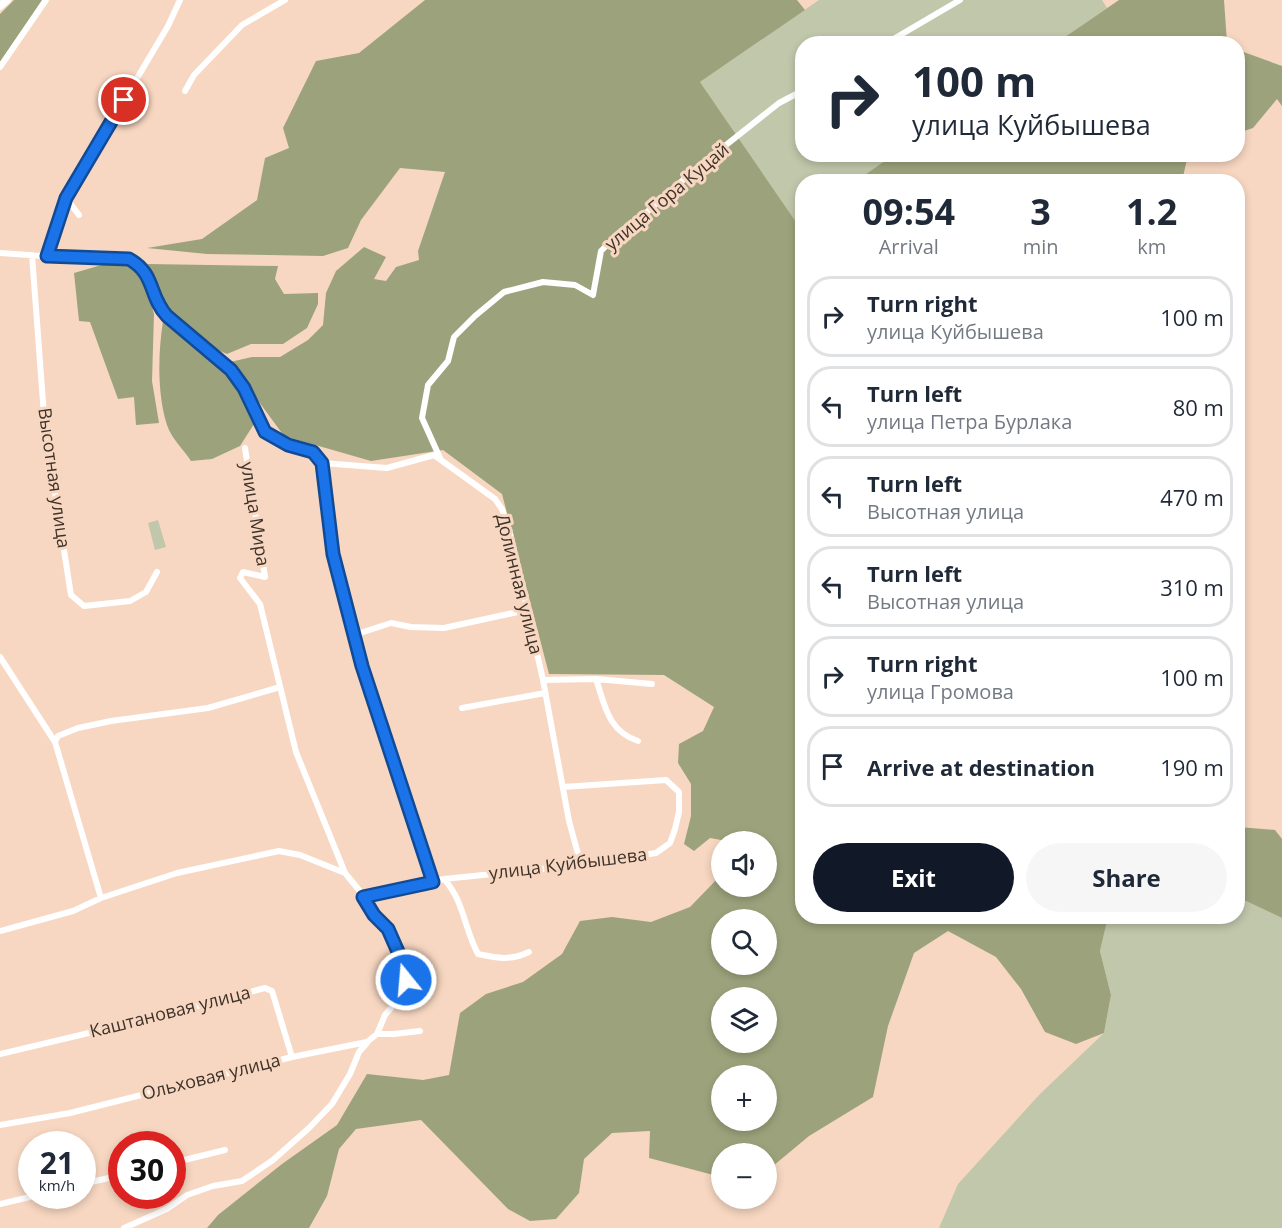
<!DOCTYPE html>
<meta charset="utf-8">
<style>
:root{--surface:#fff;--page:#f6f6f7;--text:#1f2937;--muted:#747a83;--line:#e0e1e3;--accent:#111827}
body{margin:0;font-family:"Open Sans",sans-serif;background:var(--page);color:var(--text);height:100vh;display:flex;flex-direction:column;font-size:22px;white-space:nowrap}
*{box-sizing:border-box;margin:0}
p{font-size:20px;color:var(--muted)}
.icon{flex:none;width:33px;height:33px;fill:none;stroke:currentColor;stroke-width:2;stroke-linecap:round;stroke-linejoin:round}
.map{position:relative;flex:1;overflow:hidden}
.drawer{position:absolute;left:795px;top:174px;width:450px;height:750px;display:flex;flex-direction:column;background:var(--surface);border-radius:24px;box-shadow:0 3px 9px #0003}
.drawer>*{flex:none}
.top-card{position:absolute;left:795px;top:36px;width:450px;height:126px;border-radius:24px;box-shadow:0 3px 9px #0003;background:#fff;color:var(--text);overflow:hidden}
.buttons{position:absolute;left:711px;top:831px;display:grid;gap:12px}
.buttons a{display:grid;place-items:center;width:66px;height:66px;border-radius:50%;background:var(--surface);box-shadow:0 3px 9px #0003;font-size:30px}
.speed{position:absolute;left:18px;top:1131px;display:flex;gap:12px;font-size:30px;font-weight:700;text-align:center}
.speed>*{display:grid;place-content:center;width:78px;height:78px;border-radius:50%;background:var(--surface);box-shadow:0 3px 9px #0003;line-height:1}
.speed small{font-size:15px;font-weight:400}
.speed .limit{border:9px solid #d22;background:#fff;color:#111}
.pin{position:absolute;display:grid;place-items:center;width:51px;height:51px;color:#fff;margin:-26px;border:3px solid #fff;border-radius:50%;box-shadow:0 2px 6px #0007}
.me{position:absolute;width:66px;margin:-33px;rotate:343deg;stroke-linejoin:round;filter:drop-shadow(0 0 4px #0008)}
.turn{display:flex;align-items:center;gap:21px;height:126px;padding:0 18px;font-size:27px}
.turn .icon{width:78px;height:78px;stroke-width:2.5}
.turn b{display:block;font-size:42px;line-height:51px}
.eta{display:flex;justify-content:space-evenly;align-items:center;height:102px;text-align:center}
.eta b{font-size:36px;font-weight:700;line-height:42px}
.primary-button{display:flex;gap:12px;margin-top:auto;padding:12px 18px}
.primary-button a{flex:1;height:69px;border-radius:36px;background:var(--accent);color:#fff;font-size:24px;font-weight:700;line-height:69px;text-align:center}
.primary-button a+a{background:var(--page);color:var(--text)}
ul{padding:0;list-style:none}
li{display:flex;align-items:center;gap:18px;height:81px;margin:0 12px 9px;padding:0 6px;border:3px solid var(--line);border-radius:24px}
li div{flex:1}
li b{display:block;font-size:22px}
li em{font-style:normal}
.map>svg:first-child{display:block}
.green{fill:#c1c7ab}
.forest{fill:#9ca37c;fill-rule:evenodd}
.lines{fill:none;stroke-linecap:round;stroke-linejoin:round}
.street{stroke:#fff;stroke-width:6}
.secondary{stroke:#fff;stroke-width:8}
.route-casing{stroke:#114b97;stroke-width:15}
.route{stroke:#1a73e8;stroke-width:10}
.labels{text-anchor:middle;stroke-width:6;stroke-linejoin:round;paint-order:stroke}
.street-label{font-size:18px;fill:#3e3229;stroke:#f7d7c1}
</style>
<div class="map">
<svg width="1282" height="1228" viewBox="0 0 1282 1228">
<rect width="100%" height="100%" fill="#f7d7c1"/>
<!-- green -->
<path class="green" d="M819,0h283l5,8 -51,35 -254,1v110l93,1 -39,26 -54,1v36l-6,4 -96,-140z
M158,520l8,27 -11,3 -7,-27z
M1238,901h8l36,17v310h-343l19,-44 82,-90 64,-61 7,-38 -11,-44 8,-34 130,-1z"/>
<!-- forest -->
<path class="forest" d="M14,0h28l-42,62v-48z
M425,0h372l8,10 -105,72 96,140 6,-4v698l306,1 -8,34 11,44 -7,38 -28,11 -31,-12 -24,-43 -25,-32 -48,-26 -34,22 -26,73 -15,71 -64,39 -36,30 -6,3 -1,-15h-44l-1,23 -72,-19 1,-27 -38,2 -28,26 -5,34 -23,26 -26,2 -22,-12 -87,-89 -65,9 -17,20 -12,47 -18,32h-102l11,-13 64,-51 55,-39 30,-51 56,6 26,-5 11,-62 26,-19 37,-12 39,-28 18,-33 32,-4 39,5 39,-15 31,-32 1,11h44v-44l-39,-1 -17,-3 -16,13 -10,-7 7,-28v-32l-13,-21 1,-19 24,-13 11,-24 -50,-32 -115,-1 -47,-180 -59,-44 -72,11 -87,-25 -54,-74 22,-5h28l28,-17 15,-15 3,-32 10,-22 28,-24 22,10 -12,22 12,2 10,-14 23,-7 -1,-9 27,-79 -45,-4 -39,52 -13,28 -25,8 -116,-2 -60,-6 55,-9 55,-39 8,-42 24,-10 -6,-20 33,-67 43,-8zM722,920h44v44h-44zM722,998h44v44h-44zM722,1076h44v44h-44z
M1119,0h105l3,43h-171z
M1238,50l44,16v40l-5,-7 -24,29 -15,5z
M895,154h293v1l-6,26h-326z
M105,264l26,1 14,16 9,33 -2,67 7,42 -23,2 -2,-28 -16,2 -28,-77 -11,-1 -5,-48z
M148,264l130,2 -3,13 9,15 34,-1v11l-11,24 -24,16h-32l-24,10c-13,-5 -22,-12 -32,-20 -29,-22 -36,-36 -47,-70z
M163,321l59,46 20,23 12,34 -14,22 -28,13 -21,2c-7,-11 -20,-23 -24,-36 -10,-32 -9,-71 -4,-104z
M1238,827l37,3 7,9v79l-36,-17h-8z"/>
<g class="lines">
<!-- street -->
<path class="street" d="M885,44l75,-44
M0,67l46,-67
M185,91l9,-16 48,-50 43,-25
M66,198l13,17
M0,253l72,5 57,1 9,5 8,8 12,34 9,10 64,54 13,18 21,44 23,13 25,7 9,11 65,5 47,-13 61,44 7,10 8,24 33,147 26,141 12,44
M32,255l13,174 26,166 13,11 46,-5 16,-9 11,-20
M47,256l19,-58 102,-172 12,-26
M245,448l20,129 -22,-5 -3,6 20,26 36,148 49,121
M440,458l-18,-40 6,-33 20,-24 6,-24 21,-21 29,-24 39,-10 32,3 18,10 8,-44 18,-18 28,-21 45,-40 87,-69 23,-12
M322,463l11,91 29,112 71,216
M354,635l37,-12 20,4 33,1 83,-18
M0,657l55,85 46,156
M596,679c9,27 12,52 42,62
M543,680l53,-1 56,5
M462,708l83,-15
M55,742l3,-6 20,-8 33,-7 97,-13 72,-21
M444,879c20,22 20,49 34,75 19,4 32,7 51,-2
M363,897l81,-18 137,-14 75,-12 14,-10 5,-14 4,-17v-20l-13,-12 -103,7
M0,931l73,-20 28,-13 76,-25 102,-22 21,4 45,18 14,17 15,25 15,14 10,25 7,26 -4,15 -17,20 -8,19
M0,1054l156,-37 109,-29 7,3 20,66
M0,1125l70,-12 222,-56 75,-15 10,-8h17l26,-3
M172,1163l53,-13
M82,1184l40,-9
M0,1204l34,-8
M124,1228l43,-19 20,-14 26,-9 29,-5 31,-21 36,-32 23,-24 18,-30 9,-22 8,-9"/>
<!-- secondary -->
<path class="secondary" d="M0,6l7,-6"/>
</g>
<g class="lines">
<!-- route casing -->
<g class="route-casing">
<path id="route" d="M124,100l-58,98 -19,58 82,3c27,15 19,36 38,57l64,54 13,18 21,44 23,13 25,7 9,11 11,91 29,112 71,216 -70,15 11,18 14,14 11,25 7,26"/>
</g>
<!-- route -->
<use href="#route" class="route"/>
</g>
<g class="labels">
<!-- street labels -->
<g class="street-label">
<text transform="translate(667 197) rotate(-40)" y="6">улица Гора Куцай</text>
<text transform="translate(54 478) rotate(82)" y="6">Высотная улица</text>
<text transform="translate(255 514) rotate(81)" y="6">улица Мира</text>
<text transform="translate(519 584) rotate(76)" y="6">Долинная улица</text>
<text transform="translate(568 864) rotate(-7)" y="6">улица Куйбышева</text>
<text transform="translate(170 1012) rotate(-14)" y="6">Каштановая улица</text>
<text transform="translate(211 1077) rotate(-14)" y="6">Ольховая улица</text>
</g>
</g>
</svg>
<div class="buttons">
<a><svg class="icon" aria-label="sound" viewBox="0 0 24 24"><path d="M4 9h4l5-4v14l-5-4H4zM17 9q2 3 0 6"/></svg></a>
<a><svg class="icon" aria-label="search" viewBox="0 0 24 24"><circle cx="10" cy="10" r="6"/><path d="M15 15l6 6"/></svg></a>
<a><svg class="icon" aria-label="layers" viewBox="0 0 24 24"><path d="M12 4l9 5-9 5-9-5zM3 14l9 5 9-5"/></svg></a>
<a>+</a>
<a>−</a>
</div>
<div class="speed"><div>21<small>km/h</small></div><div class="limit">30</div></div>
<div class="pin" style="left:124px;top:100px;background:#d93025"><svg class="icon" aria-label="arrive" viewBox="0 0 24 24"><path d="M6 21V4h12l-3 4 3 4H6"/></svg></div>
<svg class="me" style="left:406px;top:980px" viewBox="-20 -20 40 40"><circle r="17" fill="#1a73e8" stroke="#fff" stroke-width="3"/><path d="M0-11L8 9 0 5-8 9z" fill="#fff"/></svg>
<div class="top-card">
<div class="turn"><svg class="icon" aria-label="right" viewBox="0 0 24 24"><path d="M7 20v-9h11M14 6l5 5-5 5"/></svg><div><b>100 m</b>улица Куйбышева</div></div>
</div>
<section class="drawer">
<div class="eta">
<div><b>09:54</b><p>Arrival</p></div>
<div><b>3</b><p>min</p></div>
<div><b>1.2</b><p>km</p></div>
</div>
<ul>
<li><svg class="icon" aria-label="right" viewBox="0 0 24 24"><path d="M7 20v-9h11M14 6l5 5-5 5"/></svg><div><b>Turn right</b><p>улица Куйбышева</p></div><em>100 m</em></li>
<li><svg class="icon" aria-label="left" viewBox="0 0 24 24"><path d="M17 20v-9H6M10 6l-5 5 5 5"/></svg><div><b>Turn left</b><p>улица Петра Бурлака</p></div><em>80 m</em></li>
<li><svg class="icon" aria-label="left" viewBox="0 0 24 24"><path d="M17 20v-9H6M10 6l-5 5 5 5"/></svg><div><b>Turn left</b><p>Высотная улица</p></div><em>470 m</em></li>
<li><svg class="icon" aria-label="left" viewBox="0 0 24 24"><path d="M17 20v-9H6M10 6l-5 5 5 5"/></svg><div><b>Turn left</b><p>Высотная улица</p></div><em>310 m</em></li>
<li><svg class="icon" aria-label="right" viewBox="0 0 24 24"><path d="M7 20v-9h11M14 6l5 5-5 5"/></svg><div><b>Turn right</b><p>улица Громова</p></div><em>100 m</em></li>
<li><svg class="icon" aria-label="arrive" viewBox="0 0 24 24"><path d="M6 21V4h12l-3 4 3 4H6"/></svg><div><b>Arrive at destination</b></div><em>190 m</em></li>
</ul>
<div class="primary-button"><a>Exit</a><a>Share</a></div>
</section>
</div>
